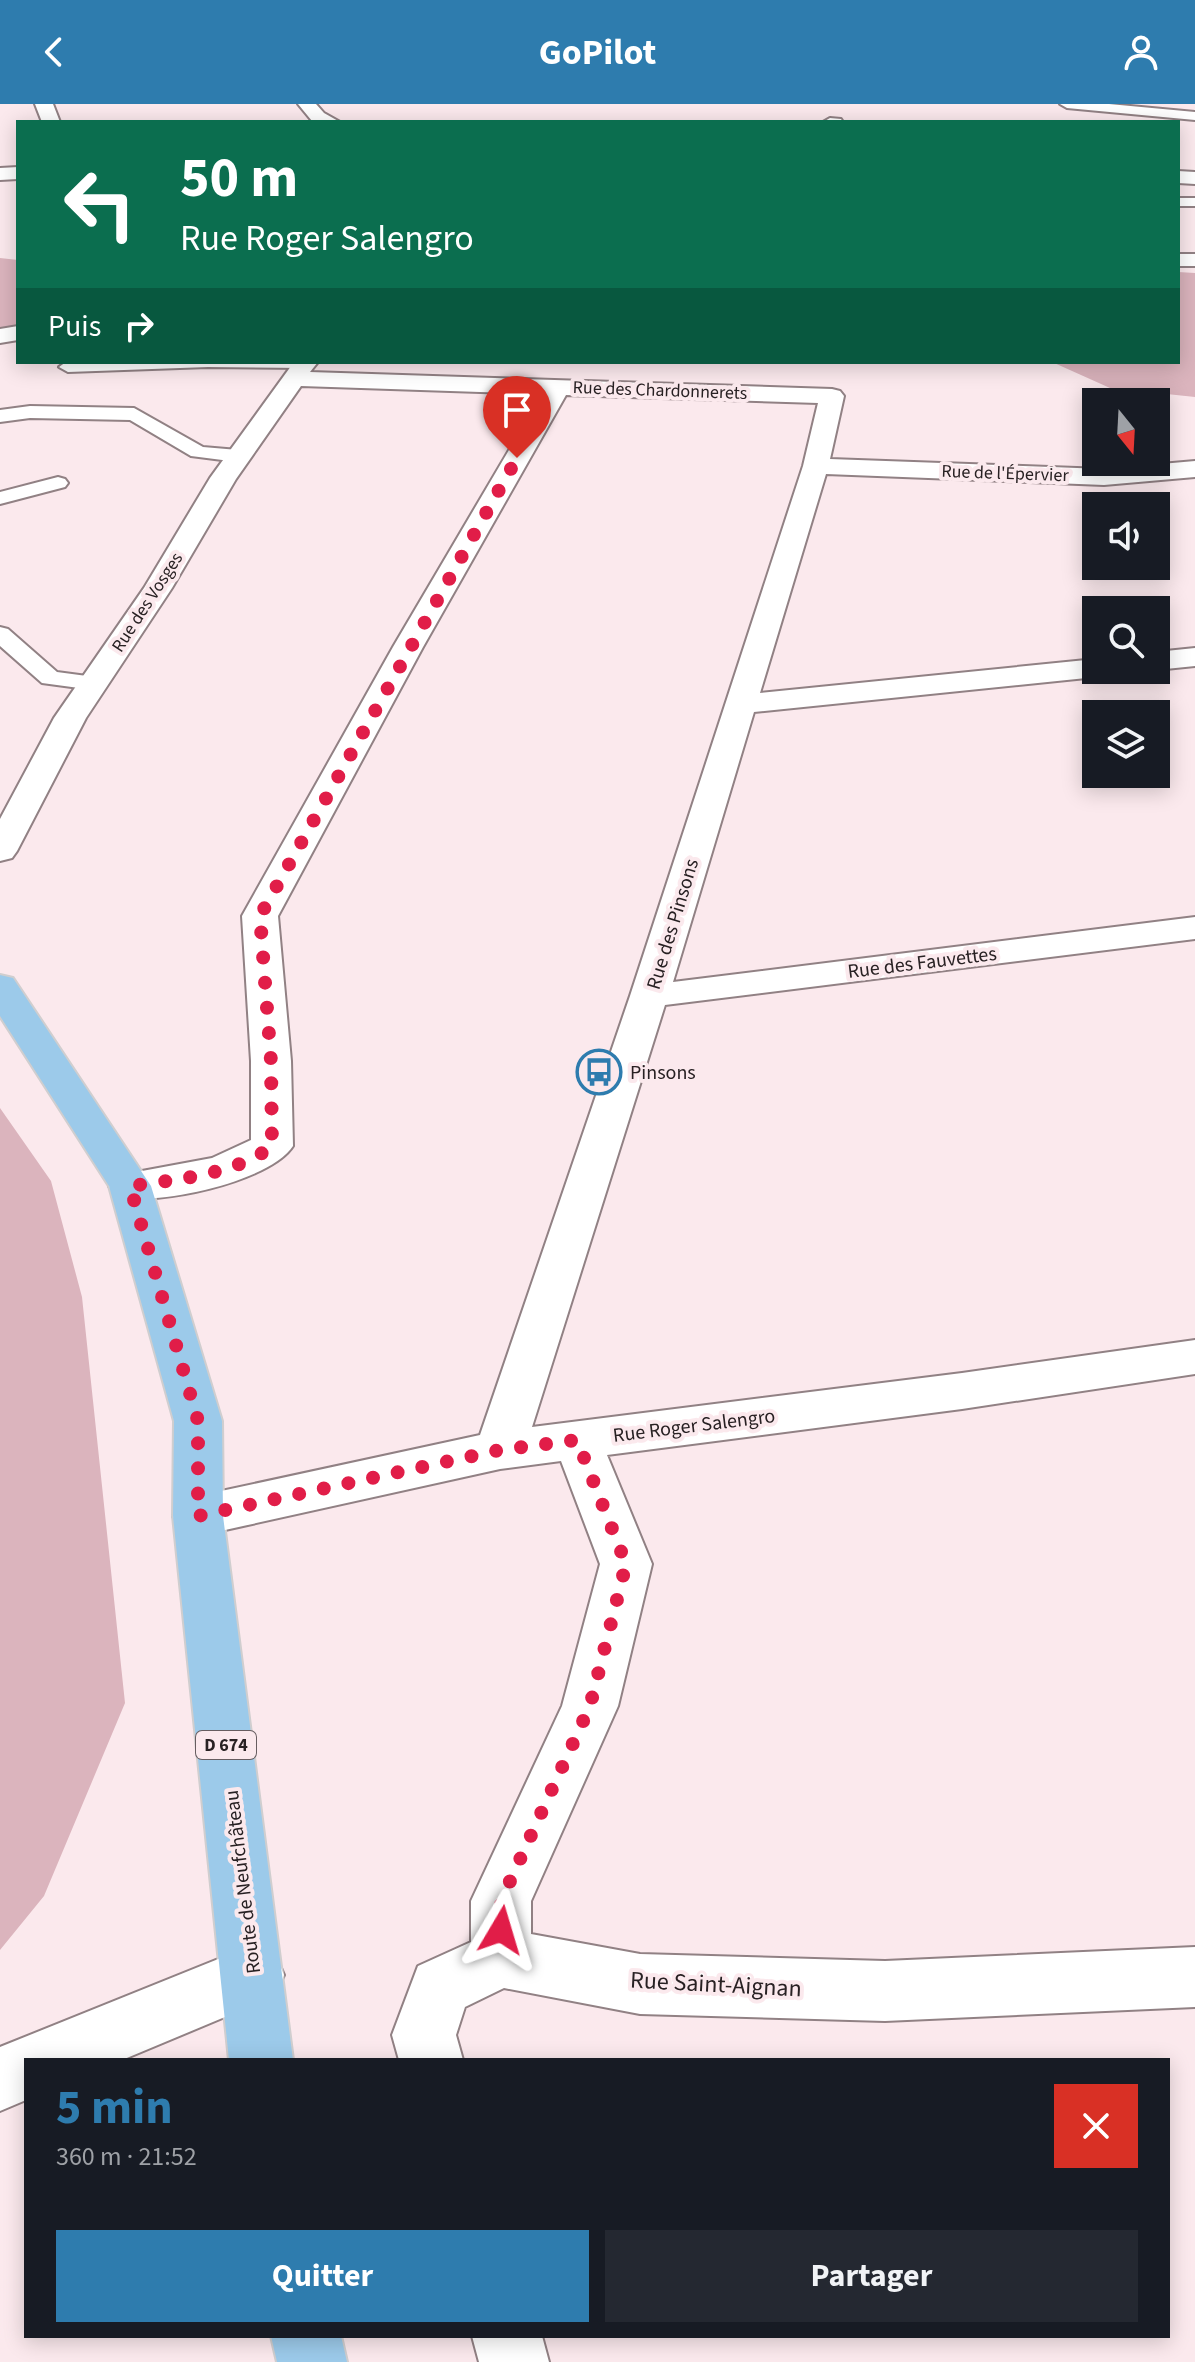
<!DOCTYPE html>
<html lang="fr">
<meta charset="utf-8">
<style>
:root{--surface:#171b24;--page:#242831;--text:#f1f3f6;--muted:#9ea1a6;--accent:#2e7cae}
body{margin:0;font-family:"Source Sans 3",sans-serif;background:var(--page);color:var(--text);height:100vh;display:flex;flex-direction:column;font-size:30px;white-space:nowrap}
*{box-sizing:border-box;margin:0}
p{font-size:26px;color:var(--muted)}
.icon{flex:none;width:44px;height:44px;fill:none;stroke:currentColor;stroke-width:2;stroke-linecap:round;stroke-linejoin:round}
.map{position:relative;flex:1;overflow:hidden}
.side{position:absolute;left:24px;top:1954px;width:1146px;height:280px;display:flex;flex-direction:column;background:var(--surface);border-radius:0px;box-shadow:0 4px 20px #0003}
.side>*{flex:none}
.hud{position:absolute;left:16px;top:16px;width:1164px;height:244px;border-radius:0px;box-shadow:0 4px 20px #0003;background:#0b6e4f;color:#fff;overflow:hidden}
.needle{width:52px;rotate:162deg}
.tools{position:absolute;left:1082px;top:284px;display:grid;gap:16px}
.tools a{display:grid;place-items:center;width:88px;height:88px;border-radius:0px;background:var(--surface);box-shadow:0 4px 20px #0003;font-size:40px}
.pin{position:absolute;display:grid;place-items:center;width:68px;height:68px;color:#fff;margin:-82px -34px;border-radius:50% 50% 50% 0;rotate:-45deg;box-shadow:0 0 8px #0007}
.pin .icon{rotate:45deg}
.me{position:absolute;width:88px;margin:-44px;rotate:7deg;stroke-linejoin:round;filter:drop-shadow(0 0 6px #0008)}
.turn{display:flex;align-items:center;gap:28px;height:168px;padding:0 32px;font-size:36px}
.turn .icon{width:104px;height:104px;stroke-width:2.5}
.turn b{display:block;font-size:56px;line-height:68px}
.then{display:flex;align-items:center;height:76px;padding:0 32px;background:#0003;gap:16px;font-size:30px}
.round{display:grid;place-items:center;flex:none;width:84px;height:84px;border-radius:0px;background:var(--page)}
.summary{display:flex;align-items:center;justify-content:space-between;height:136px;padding:0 32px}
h1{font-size:48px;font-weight:700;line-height:60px;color:var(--accent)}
.primary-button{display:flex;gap:16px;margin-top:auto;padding:16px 32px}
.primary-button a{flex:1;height:92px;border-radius:0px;background:var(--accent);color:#fff;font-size:32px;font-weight:700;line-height:92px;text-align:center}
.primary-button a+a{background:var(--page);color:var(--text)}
header{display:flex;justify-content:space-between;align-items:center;height:104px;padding:0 32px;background:var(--accent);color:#fff;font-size:36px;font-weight:700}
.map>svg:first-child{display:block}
.green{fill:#dbb4bd}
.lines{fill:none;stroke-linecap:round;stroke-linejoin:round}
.service-casing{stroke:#918184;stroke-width:4}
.minor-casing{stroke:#918184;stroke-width:4}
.primary-casing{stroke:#d0cecf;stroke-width:4}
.service{fill:#fff;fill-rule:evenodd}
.minor{fill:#fff;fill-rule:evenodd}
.primary{fill:#9ccaea;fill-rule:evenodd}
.route{stroke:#e11d48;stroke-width:14;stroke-dasharray:0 25.2}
.labels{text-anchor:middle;stroke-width:8;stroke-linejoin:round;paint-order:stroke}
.far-street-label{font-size:18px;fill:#282123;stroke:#fbe9ed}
.shield{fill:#fbe9ed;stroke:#675d60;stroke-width:2}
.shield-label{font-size:18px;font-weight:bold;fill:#282123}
.street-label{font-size:20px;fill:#282123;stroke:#fbe9ed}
.poi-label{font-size:20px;fill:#282123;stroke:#fbe9ed;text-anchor:start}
.near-street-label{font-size:24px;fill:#282123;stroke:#fbe9ed}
</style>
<header><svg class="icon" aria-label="back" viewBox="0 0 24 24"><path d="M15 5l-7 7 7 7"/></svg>GoPilot<svg class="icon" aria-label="person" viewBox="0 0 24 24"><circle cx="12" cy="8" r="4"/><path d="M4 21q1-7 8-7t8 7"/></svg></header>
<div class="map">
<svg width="1195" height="2258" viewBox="0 0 1195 2258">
<rect width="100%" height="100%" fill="#fbe9ed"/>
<!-- green -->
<path class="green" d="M0,154l18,2v66l-18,2z
M1178,168l17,1v124l-85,-9 -58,-26h126z
M0,1004l51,73 31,116 43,406 -81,193 -44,54z"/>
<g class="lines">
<!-- service casing -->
<g class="service-casing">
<path id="service" d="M1060,0h49l86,8v8l-128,-12z
M830,14l11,1 2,3h-20z
M1178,94h17v8h-17z
M66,258h247l1,1 -9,5 -97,-1 -140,5 -9,-5z
M30,302l104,2 69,39 35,3 10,6 -10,6 -47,-6 -61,-36 -100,-2 -30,4v-12z
M58,373l7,2 3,4 -3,4 -65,17v-12z
M0,523l8,2 49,43 45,6 4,5 -4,5 -8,2 -52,-7 -42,-37z"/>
</g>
<!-- minor casing -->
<g class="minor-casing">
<path id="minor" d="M35,0h18l7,18h-18z
M298,0h18l8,9 16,9 -28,-1z
M18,63v12l-18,1v-12z
M1178,67l17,1v12l-17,-1z
M1178,150h17v12h-17z
M18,222v14l-18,3v-14z
M294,258h24l-8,10 522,17 8,2 4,5 -14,63 274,10 91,-8v16l-91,8 -278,-11 -66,219 336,-34v11h14l-3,4 -11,3 -342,35 -81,270 522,-65v22l-530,66 -133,422 430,-54 233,-33v34l-233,35 -355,46 45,109 -34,142 -87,195v33l109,20 245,7 310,-14v60l-310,14 -245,-7 -136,-26 -39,19 -9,28 7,25h-64l-7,-25 26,-69 53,-24v-41l91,-195 38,-142 -39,-103 -61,8 -302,67 -18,-6 -7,-14 7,-14 18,-6 282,-61 150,-439 173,-530 15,-63 -252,-8 -143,252 -145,269 13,145 2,85c-23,36 -139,61 -178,50l-6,-10 6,-10 97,-18 39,-18v-79l-9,-145 151,-269 149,-253 -241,-8 -65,93 -64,109 -86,130 -69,133 -5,7 -12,3v-42l54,-101 90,-130 66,-110z
M1195,544v18l-39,4v-18z
M253,1841l22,9 9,21 -9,21 -153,64h-96v40l-26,11v-64z
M472,2232h70l7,26h-70z"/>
</g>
<!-- primary casing -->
<g class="primary-casing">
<path id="primary" d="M0,871l13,3 138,208 71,235 1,95 70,544h-64l-56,-544 1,-95 -65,-235 -109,-170z
M271,2232h70l6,26h-70z"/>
</g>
<!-- service -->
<use href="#service" class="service"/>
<!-- minor -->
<use href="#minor" class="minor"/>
<!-- primary -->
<use href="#primary" class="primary"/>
</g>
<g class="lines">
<!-- route -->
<path class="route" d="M501,1826v-29l89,-195 36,-142 -49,-124 -77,10 -302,66v-95l-68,-235c44,-6 108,-12 142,-40l-1,-85 -11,-145 257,-458"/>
</g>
<!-- icons -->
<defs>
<g id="bus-ring" transform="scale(2.3)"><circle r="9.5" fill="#fbe9ed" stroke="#2e7cae" stroke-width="1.5"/><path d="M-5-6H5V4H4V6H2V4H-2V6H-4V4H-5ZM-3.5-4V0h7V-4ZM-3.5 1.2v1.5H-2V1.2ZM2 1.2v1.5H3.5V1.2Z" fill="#2e7cae"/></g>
</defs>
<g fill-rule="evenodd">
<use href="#bus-ring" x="599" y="968"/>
</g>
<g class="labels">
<!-- far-street labels -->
<g class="far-street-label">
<text transform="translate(660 286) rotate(2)" y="6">Rue des Chardonnerets</text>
<text transform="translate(1005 369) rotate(2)" y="6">Rue de l'Épervier</text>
<text transform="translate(147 498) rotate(-57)" y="6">Rue des Vosges</text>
</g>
<!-- shield labels -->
<rect class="shield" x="196" y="1627" width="60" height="28" rx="6"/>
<g class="shield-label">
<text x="226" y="1647">D 674</text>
</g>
<!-- street labels -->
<g class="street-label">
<text transform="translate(672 820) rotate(-73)" y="7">Rue des Pinsons</text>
<text transform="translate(922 858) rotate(-7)" y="7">Rue des Fauvettes</text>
<text transform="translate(694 1321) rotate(-7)" y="7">Rue Roger Salengro</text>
<text transform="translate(242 1778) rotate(-97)" y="7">Route de Neufchâteau</text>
</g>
<!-- poi labels -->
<g class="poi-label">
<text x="630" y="975">Pinsons</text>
</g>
<!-- near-street labels -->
<g class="near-street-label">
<text transform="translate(716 1880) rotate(3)" y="8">Rue Saint-Aignan</text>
</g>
</g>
</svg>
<div class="tools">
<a><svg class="needle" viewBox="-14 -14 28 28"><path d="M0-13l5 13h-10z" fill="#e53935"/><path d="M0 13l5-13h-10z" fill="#9ea1a6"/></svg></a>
<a><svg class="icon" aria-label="sound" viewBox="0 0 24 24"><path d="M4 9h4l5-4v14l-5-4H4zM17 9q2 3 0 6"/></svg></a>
<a><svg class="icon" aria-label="search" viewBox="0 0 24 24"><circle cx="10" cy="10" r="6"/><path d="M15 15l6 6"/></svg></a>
<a><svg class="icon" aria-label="layers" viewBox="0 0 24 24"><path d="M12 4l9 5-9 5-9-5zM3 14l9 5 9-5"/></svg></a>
</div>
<div class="pin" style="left:517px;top:354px;background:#d93025"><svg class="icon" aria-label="arrive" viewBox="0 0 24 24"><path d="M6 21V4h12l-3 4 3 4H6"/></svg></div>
<svg class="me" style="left:501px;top:1826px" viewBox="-20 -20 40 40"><path d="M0-17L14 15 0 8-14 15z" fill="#e11d48" stroke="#fff" stroke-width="4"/></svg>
<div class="hud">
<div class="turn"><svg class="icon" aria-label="left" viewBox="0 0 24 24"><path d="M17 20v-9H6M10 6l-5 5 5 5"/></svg><div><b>50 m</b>Rue Roger Salengro</div></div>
<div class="then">Puis<svg class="icon" aria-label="right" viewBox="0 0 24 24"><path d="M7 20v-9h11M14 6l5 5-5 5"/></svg></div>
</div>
<section class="side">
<div class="summary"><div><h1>5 min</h1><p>360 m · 21:52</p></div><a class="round" style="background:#d93025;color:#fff"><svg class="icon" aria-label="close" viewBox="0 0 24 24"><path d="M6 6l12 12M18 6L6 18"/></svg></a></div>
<div class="primary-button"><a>Quitter</a><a>Partager</a></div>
</section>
</div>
